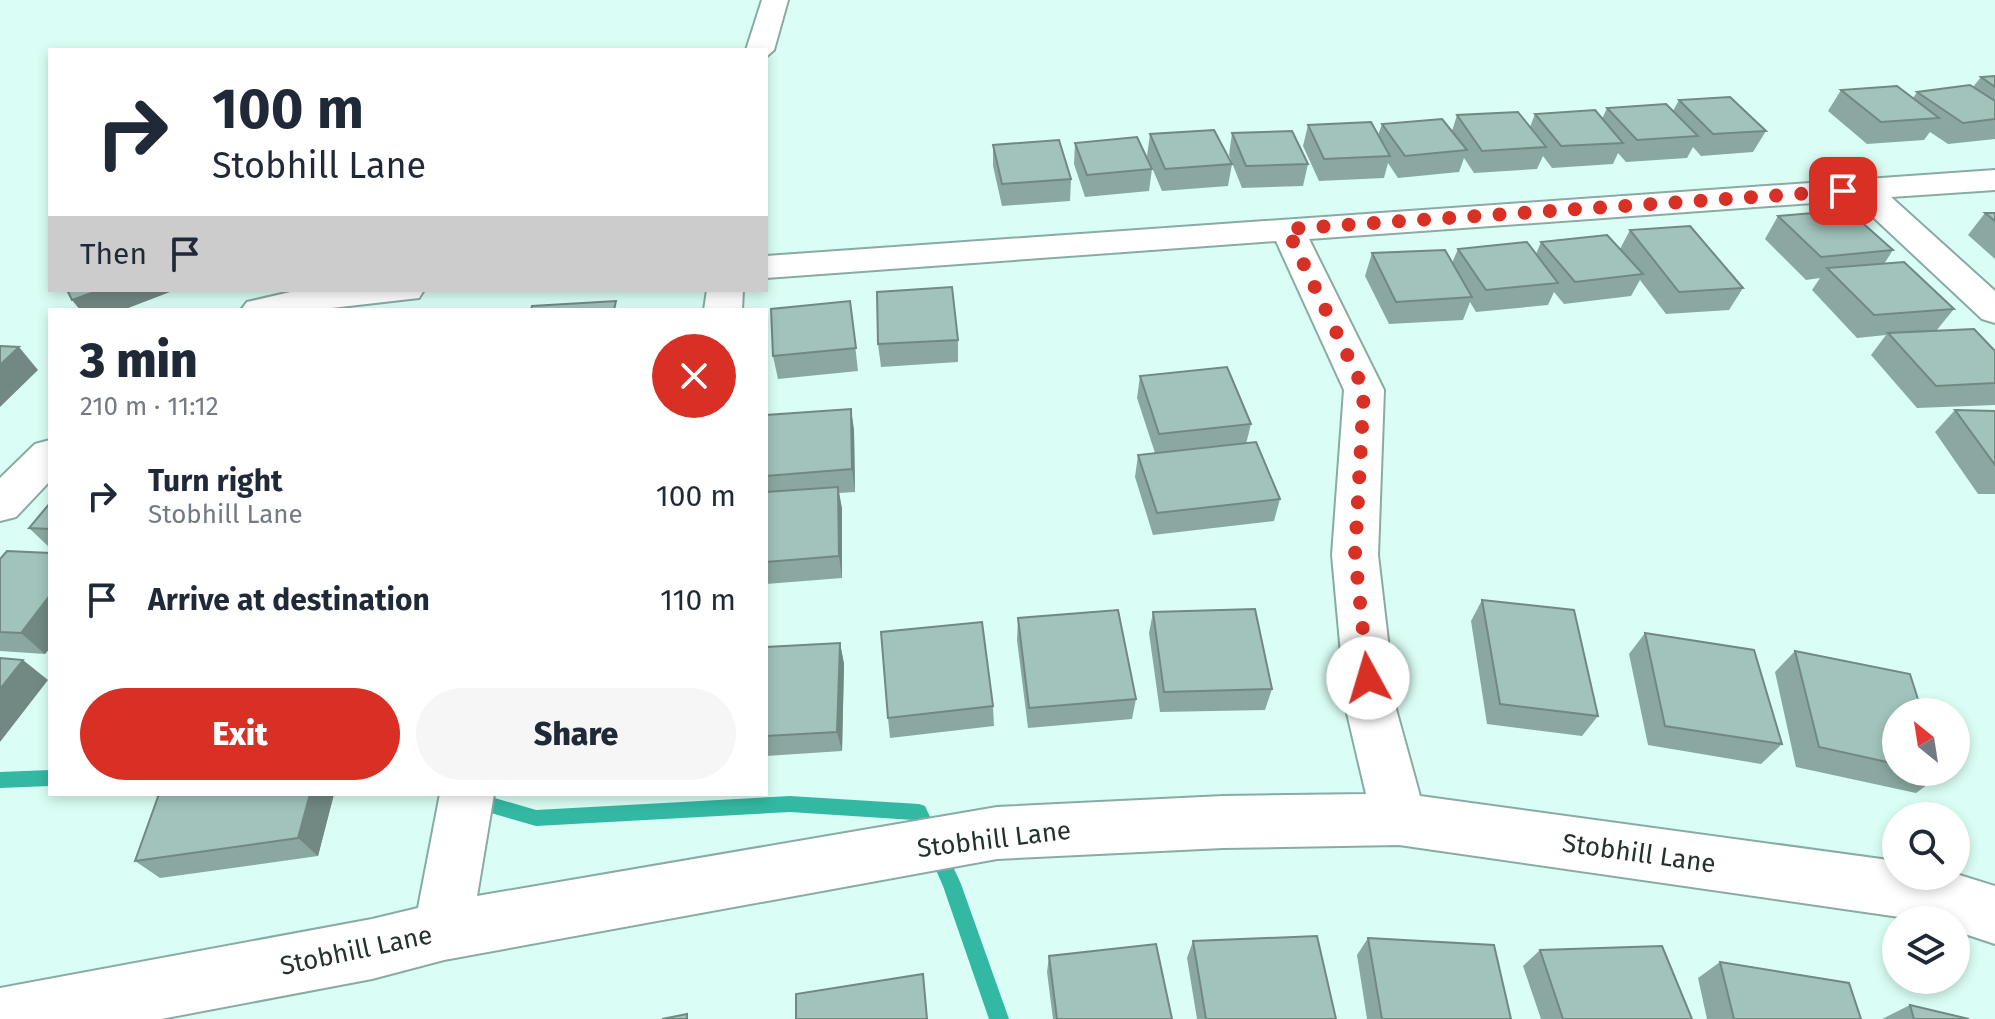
<!DOCTYPE html>
<meta charset="utf-8">
<style>
:root{--surface:#fff;--page:#f6f6f7;--text:#1f2937;--muted:#747a83;--accent:#d93025}
body{margin:0;font-family:"Fira Sans",sans-serif;background:var(--page);color:var(--text);height:100vh;display:flex;flex-direction:column;font-size:30px;white-space:nowrap}
*{box-sizing:border-box;margin:0}
p{font-size:26px;color:var(--muted)}
.icon{flex:none;width:44px;height:44px;fill:none;stroke:currentColor;stroke-width:2;stroke-linecap:round;stroke-linejoin:round}
.map{position:relative;flex:1;overflow:hidden}
.details{position:absolute;left:48px;top:308px;width:720px;height:488px;display:flex;flex-direction:column;background:var(--surface);border-radius:0px;box-shadow:0 4px 12px #0003}
.details>*{flex:none}
.hud{position:absolute;left:48px;top:48px;width:720px;height:244px;border-radius:0px;box-shadow:0 4px 12px #0003;background:#fff;color:var(--text);overflow:hidden}
.needle{width:52px;rotate:330deg}
.tools{position:absolute;left:1882px;top:698px;display:grid;gap:16px}
.tools a{display:grid;place-items:center;width:88px;height:88px;border-radius:50%;background:var(--surface);box-shadow:0 4px 12px #0003;font-size:40px}
.pin{position:absolute;display:grid;place-items:center;width:68px;height:68px;color:#fff;margin:-34px;border-radius:16px;box-shadow:0 4px 12px #0006}
.me{position:absolute;width:88px;margin:-44px;rotate:354deg;stroke-linejoin:round;filter:drop-shadow(0 0 6px #0008)}
.turn{display:flex;align-items:center;gap:28px;height:168px;padding:0 32px;font-size:36px}
.turn .icon{width:104px;height:104px;stroke-width:2.5}
.turn b{display:block;font-size:56px;line-height:68px}
.then{display:flex;align-items:center;height:76px;padding:0 32px;background:#0003;gap:16px;font-size:30px}
.round{display:grid;place-items:center;flex:none;width:84px;height:84px;border-radius:42px;background:var(--page)}
.head{display:flex;align-items:center;justify-content:space-between;height:136px;padding:0 32px}
h1{font-size:48px;font-weight:800;line-height:60px}
.action{display:flex;gap:16px;margin-top:auto;padding:16px 32px}
.action a{flex:1;height:92px;border-radius:48px;background:var(--accent);color:#fff;font-size:32px;font-weight:800;line-height:92px;text-align:center}
.action a+a{background:var(--page);color:var(--text)}
ul{padding:0;list-style:none}
li{display:flex;align-items:center;gap:24px;height:104px;padding:0 32px}
li div{flex:1}
li b{display:block;font-size:30px}
li em{font-style:normal}
.map>svg:first-child{display:block}
.lines{fill:none;stroke-linecap:round;stroke-linejoin:round}
.stream{fill:#33b8a3;fill-rule:evenodd}
.minor-casing{stroke:#89aba3;stroke-width:4}
.minor{fill:#fff;fill-rule:evenodd}
.wall{fill:#8aa8a1}
.shaded-wall{fill:#718883}
.building{fill:#a1c3bb;stroke:#718883;stroke-width:2}
.route{stroke:#d93025;stroke-width:14;stroke-dasharray:0 25.2}
.labels{text-anchor:middle;stroke-width:8;stroke-linejoin:round;paint-order:stroke}
.near-street-label{font-size:26px;fill:#24322f;stroke:#fff}
</style>
<div class="map">
<svg width="1995" height="1019" viewBox="0 0 1995 1019">
<rect width="100%" height="100%" fill="#dafef5"/>
<g class="lines">
<!-- stream -->
<path class="stream" d="M50,770v16l-50,2v-16z
M444,794h37l55,16 254,-14 129,8 6,2 36,78 48,135h-20l-46,-133 -29,-66 -124,-8 -254,14 -83,-24 -6,-2z"/>
<!-- minor casing -->
<g class="minor-casing">
<path id="minor" d="M762,0h26l-14,50 -8,7v-7h-20z
M1995,170v20l-104,7 104,94v32l-13,-4 -127,-119 -546,39 75,151 -6,165 18,154 24,87 476,65v15l60,-2 39,12v58l-39,-13v-11h-36l-521,-75 -176,3 -226,11 -553,101 -72,19 -211,40h-161v-31l372,-69 46,-11 22,-114h54l-17,102 520,-89 226,-11 143,-2 -20,-85 -14,-154 12,-165 -68,-149 -510,37v-22z
M299,290h125l-5,8 -105,12h-73l6,-8z
M707,290h36l-1,20h-38z
M50,440v41l-34,36 -16,4v-43l35,-34z"/>
</g>
<!-- minor -->
<use href="#minor" class="minor"/>
</g>
<!-- wall -->
<path class="wall" d="M1995,76v63l-47,5 -18,-12 -6,8 -57,4 -39,-33 13,-21 72,8 4,-6 56,-5 8,-10z
M1679,100l87,31 -13,21 -52,4 -8,-9 -6,11 -61,4 -8,-9 -5,11 -61,4 -9,-12 -6,13 -63,4 -10,-15 -5,14 -61,6 -10,-15 -4,15 -65,3 -16,-35 5,-21 70,10 4,-11 70,7 5,-16 73,12 5,-13 67,5 5,-11 66,3z
M1232,133l76,31 -5,22 -61,2 -13,-33z
M1150,134l82,30 -4,22 -66,5 -15,-35z
M1075,143l77,26 -3,22 -64,6 -11,-33z
M993,145l78,34 -1,22 -68,5 -9,-40z
M1985,213h10v46l-27,-24z
M1778,216l115,34 -9,14 70,45 -18,22 59,20v54l-78,3 -46,-53 15,-20 -29,3 -45,-48 8,-12 -14,2 -41,-41z
M1630,230l113,58 -14,22 -63,4 -26,-34 -9,16 -67,8 -10,-12 -6,13 -72,7 -6,-10 -7,18 -74,4 -24,-48 7,-23 80,10 6,-14 78,5 5,-12 79,7z
M850,301l8,70 -80,8 -5,-23z
M958,340v22l-77,5 -3,-23z
M1140,376l111,48 -5,20 34,55 -6,22 -121,14 -18,-58 3,-22 17,-2 -18,-55z
M851,409l3,22 1,61 -16,1 3,16v69l-76,6v-169z
M1955,410l40,1v83h-17l-43,-62z
M50,503v45l-21,-20z
M50,553v95l-5,6 -45,-3v-92z
M1482,600l116,116 -16,20 -95,-12 -16,-103z
M1153,612l119,77 -7,21 -105,2 -11,-79z
M1018,618l118,81 -4,20 -104,9 -11,-88z
M1645,633l137,111 -21,20 -113,-19 -19,-91z
M840,643l4,21 -2,87 -76,5v-109z
M1795,651l101,61v60h45l1,2 -26,19 -120,-26 -21,-95z
M993,706l1,20 -104,12 -2,-20z
M334,794l-16,62 -158,22 -25,-17z
M1368,938l143,81h-144l-10,-64z
M1193,941l143,78h-139l-10,-61z
M1540,950l152,69h-151l-18,-53z
M1049,956l123,63h-119l-6,-47z
M1720,962l141,57h-154l-9,-41z
M1910,1005l59,14h-87z"/>
<!-- shaded-wall -->
<path class="shaded-wall" d="M100,290h69l1,2 -47,18h-43l-8,-10z
M19,347l19,23 -38,37v-42z
M851,409l3,22 1,61 -3,-23z
M838,487l4,22v69l-3,-22z
M50,595v53l-5,6 -24,-21z
M840,643l4,21 -2,87 -5,-19z
M23,660l25,20 -48,62v-53z
M310,794h24l-16,62 -20,-18z"/>
<!-- building -->
<path class="building" d="M1995,76v11l-14,-10z
M1970,85l25,16v18l-32,4 -46,-31z
M1897,86l42,32 -58,4 -40,-32z
M1730,97l36,34 -53,3 -34,-34z
M1666,104l32,32 -61,4 -30,-32z
M1595,110l28,33 -62,3 -26,-32z
M1518,112l28,35 -64,4 -25,-36z
M1442,119l25,31 -62,6 -23,-32z
M1371,122l19,34 -66,3 -16,-34z
M1214,130l18,34 -67,5 -15,-35z
M1292,131l16,33 -62,2 -14,-33z
M1137,137l15,32 -65,6 -12,-32z
M1059,140l12,39 -69,5 -9,-39z
M1848,210l45,40 -72,7 -43,-41z
M1985,213h10v8z
M1690,226l53,62 -64,4 -49,-62z
M1607,235l36,39 -68,8 -34,-40z
M1527,242l31,41 -72,7 -28,-41z
M1445,250l27,47 -76,5 -24,-49z
M1904,262l50,47 -80,6 -47,-47z
M952,287l6,53 -80,4 -1,-52z
M67,290h33l-28,10z
M616,301l-2,9h-83l1,-4z
M850,301l6,47 -83,8 -2,-47z
M1974,329l21,22v32l-59,3 -48,-53z
M0,346l19,1 -19,18z
M1227,367l24,57 -92,10 -19,-58z
M851,409l1,60 -86,7v-61z
M1955,410l40,1v54z
M1256,442l24,57 -123,14 -19,-58z
M838,487l1,69 -73,6v-70z
M50,503v26l-21,-1z
M7,551l43,2v42l-29,38 -21,-1v-73z
M1482,600l92,10 24,106 -98,-12z
M1255,609l17,80 -108,3 -11,-80z
M1118,610l18,89 -107,9 -11,-90z
M982,622l11,84 -105,12 -7,-86z
M1645,633l109,17 28,94 -117,-18z
M840,643l-3,89 -71,4v-89z
M1795,651l115,23 12,38h-26v52l-77,-17z
M0,658l23,2 -23,29z
M159,794h151l-12,44 -163,23z
M1317,936l19,83h-130l-13,-78z
M1368,938l126,7 17,74h-129z
M1156,944l16,75h-115l-8,-63z
M1662,946l30,73h-129l-23,-69z
M1720,962l129,21 12,36h-127z
M923,974l4,45h-131v-25z
M1910,1005l59,14h-55z
M687,1014v5h-25z"/>
<g class="lines">
<!-- route -->
<path class="route" d="M1368,678l-13,-123 9,-165 -77,-161 556,-38"/>
</g>
<g class="labels">
<!-- near-street labels -->
<g class="near-street-label">
<text transform="translate(994 839) rotate(-7)" y="9">Stobhill Lane</text>
<text transform="translate(1639 853) rotate(8)" y="9">Stobhill Lane</text>
<text transform="translate(356 950) rotate(-12)" y="9">Stobhill Lane</text>
</g>
</g>
</svg>
<div class="tools">
<a><svg class="needle" viewBox="-14 -14 28 28"><path d="M0-13l5 13h-10z" fill="#e53935"/><path d="M0 13l5-13h-10z" fill="#747a83"/></svg></a>
<a><svg class="icon" aria-label="search" viewBox="0 0 24 24"><circle cx="10" cy="10" r="6"/><path d="M15 15l6 6"/></svg></a>
<a><svg class="icon" aria-label="layers" viewBox="0 0 24 24"><path d="M12 4l9 5-9 5-9-5zM3 14l9 5 9-5"/></svg></a>
</div>
<div class="pin" style="left:1843px;top:191px;background:#d93025"><svg class="icon" aria-label="arrive" viewBox="0 0 24 24"><path d="M6 21V4h12l-3 4 3 4H6"/></svg></div>
<svg class="me" style="left:1368px;top:678px" viewBox="-20 -20 40 40"><circle r="19" fill="#fff"/><path d="M0-13L10 11 0 6-10 11z" fill="#d93025"/></svg>
<div class="hud">
<div class="turn"><svg class="icon" aria-label="right" viewBox="0 0 24 24"><path d="M7 20v-9h11M14 6l5 5-5 5"/></svg><div><b>100 m</b>Stobhill Lane</div></div>
<div class="then">Then<svg class="icon" aria-label="arrive" viewBox="0 0 24 24"><path d="M6 21V4h12l-3 4 3 4H6"/></svg></div>
</div>
<section class="details">
<div class="head"><div><h1>3 min</h1><p>210 m · 11:12</p></div><a class="round" style="background:#d93025;color:#fff"><svg class="icon" aria-label="close" viewBox="0 0 24 24"><path d="M6 6l12 12M18 6L6 18"/></svg></a></div>
<ul>
<li><svg class="icon" aria-label="right" viewBox="0 0 24 24"><path d="M7 20v-9h11M14 6l5 5-5 5"/></svg><div><b>Turn right</b><p>Stobhill Lane</p></div><em>100 m</em></li>
<li><svg class="icon" aria-label="arrive" viewBox="0 0 24 24"><path d="M6 21V4h12l-3 4 3 4H6"/></svg><div><b>Arrive at destination</b></div><em>110 m</em></li>
</ul>
<div class="action"><a>Exit</a><a>Share</a></div>
</section>
</div>
